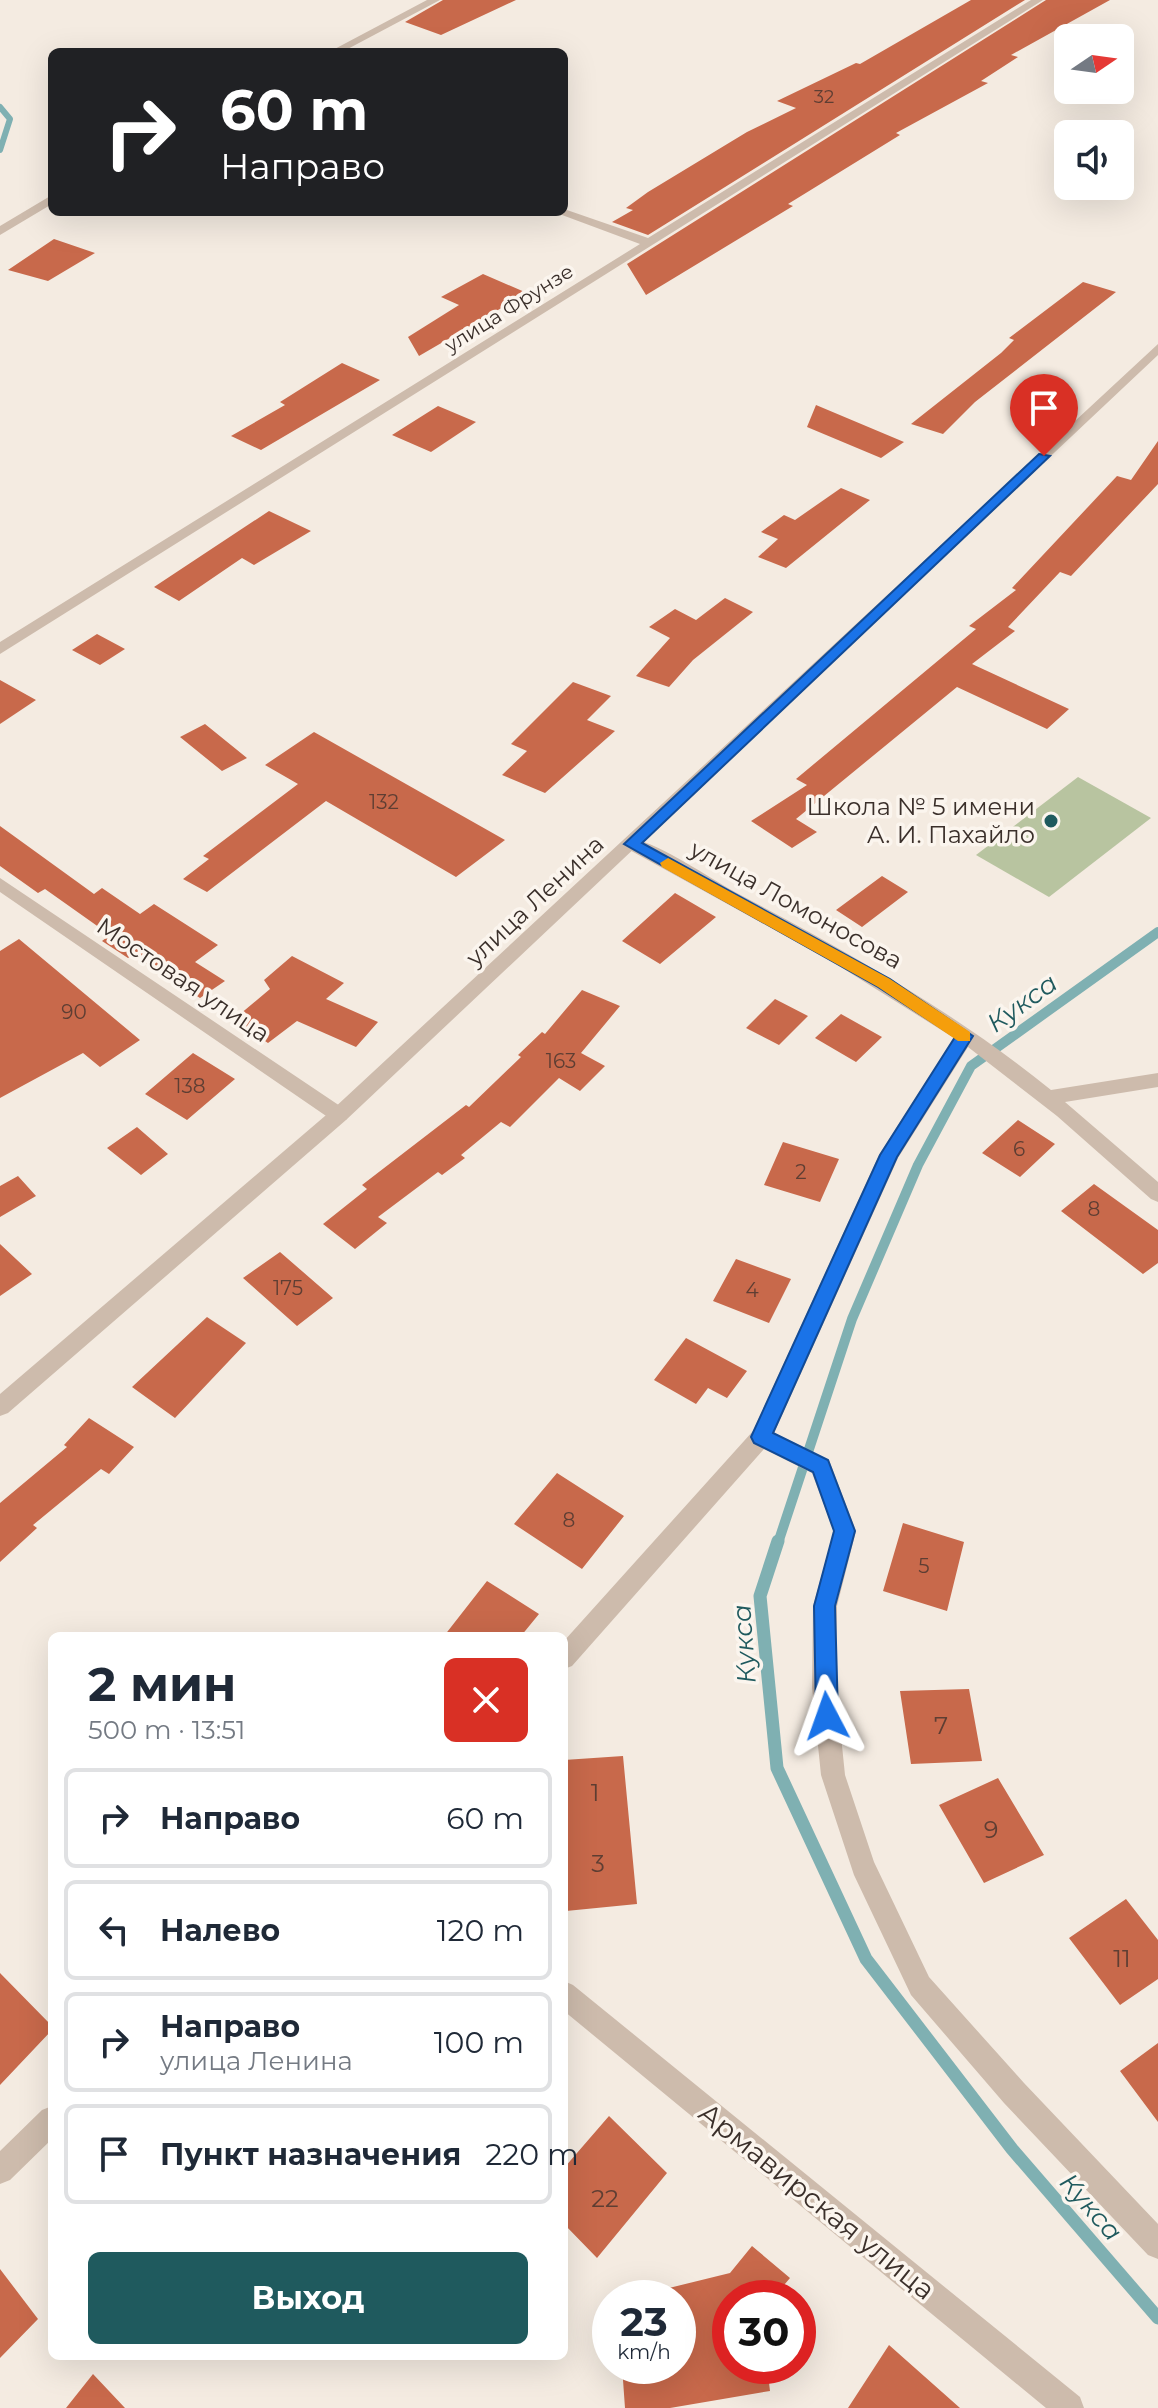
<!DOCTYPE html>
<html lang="ru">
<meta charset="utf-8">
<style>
:root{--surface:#fff;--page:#f2f2f3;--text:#1f2937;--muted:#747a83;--line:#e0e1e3;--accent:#1f5a5e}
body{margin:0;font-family:Montserrat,sans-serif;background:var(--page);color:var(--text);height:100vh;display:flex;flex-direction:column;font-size:30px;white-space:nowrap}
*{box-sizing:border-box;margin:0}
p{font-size:26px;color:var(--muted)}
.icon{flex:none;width:44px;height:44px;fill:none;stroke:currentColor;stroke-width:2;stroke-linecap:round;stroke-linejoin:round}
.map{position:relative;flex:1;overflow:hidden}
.sheet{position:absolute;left:48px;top:1632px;width:520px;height:728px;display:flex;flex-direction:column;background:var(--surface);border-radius:12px;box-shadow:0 8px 32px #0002}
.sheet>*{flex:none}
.hud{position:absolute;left:48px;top:48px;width:520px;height:168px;border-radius:12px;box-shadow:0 8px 32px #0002;background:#202124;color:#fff;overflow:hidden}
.needle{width:52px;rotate:77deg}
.controls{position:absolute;left:1054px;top:24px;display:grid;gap:16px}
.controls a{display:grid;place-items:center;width:80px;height:80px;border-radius:12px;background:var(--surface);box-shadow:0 8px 32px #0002;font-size:40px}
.speed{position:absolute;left:592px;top:2280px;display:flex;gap:16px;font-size:40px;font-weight:700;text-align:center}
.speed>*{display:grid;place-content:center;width:104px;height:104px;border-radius:50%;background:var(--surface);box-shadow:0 8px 32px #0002;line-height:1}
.speed small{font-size:20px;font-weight:400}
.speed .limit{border:12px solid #d22;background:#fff;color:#111}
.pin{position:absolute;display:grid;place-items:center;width:68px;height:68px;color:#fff;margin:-82px -34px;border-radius:50% 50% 50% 0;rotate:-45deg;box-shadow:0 0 8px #0007}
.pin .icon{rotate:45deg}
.me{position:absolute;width:88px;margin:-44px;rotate:356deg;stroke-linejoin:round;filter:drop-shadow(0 0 6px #0008)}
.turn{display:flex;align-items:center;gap:28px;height:168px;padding:0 40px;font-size:36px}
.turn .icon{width:104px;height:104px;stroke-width:2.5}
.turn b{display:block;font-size:56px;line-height:68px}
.round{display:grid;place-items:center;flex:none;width:84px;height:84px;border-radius:12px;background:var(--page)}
.overview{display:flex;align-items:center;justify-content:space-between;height:136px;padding:0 40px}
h1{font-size:48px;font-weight:700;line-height:60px}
.primary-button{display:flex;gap:16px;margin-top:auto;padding:16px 40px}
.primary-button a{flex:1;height:92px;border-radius:12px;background:var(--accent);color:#fff;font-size:32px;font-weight:700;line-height:92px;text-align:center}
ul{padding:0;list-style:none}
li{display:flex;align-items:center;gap:24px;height:100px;margin:0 16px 12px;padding:0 24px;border:4px solid var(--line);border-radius:12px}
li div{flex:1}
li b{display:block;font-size:30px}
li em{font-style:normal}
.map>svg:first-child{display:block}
.green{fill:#b8c4a0}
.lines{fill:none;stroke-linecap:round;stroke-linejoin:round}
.stream-far2{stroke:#7fb0b2;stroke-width:6}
.stream-far1{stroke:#7fb0b2;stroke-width:10}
.stream{stroke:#7fb0b2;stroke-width:13}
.building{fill:#c8694b}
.minor{fill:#cdbbac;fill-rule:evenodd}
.tertiary{fill:#cdbbac;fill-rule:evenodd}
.route{fill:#1a73e8;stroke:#114b97;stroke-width:2}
.slow{fill:#f59e0b}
.poi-dot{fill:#1f5a5e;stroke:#fbf5ee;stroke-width:3}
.labels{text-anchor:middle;stroke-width:7;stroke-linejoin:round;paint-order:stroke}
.far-number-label{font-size:18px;fill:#5e3e33}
.far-street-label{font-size:20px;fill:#3b302b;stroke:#fbf5ee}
.number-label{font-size:20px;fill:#5e3e33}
.poi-label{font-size:24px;fill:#3b302b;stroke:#fbf5ee;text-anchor:end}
.street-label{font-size:24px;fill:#3b302b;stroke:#fbf5ee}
.near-number-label{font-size:24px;fill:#5e3e33}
.water-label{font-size:26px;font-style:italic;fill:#1f5a5e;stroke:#fbf5ee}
.near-street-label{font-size:28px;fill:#3b302b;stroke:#fbf5ee}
</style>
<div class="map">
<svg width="1158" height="2408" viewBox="0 0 1158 2408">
<rect width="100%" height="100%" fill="#f4ebe1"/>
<!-- green -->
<path class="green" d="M1078,777l73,41 -102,79 -73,-42z"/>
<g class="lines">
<!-- stream-far2 -->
<path class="stream-far2" d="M0,107l10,12 -10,31"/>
<!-- stream-far1 -->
<path class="stream-far1" d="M778,1543l74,-224 66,-154 53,-99 187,-134"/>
<!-- stream -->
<path class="stream" d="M778,1541l-18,55 17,172 89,191 146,190 146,169"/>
</g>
<!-- building -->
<path class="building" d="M443,0h73l-75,35 -36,-13z
M971,0h54l-377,235 -36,-13 21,-12 -7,-2 22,-16 99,-60 49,-24 -19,-7 79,-38 4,1z
M1046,0h64l-99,55 7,2 -37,24 7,2 -92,50 4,2 -112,69 5,2 -147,89 -19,-31z
M54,239l41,14 -47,28 -40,-11z
M483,274l44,19 -108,63 -11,-19 51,-32 -18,-8z
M1083,282l33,10 -141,110 -32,32 -32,-10 90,-71 13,-13 -5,-2z
M342,363l38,17 -119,70 -30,-14 54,-31 -5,-3z
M816,405l88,37 -23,16 -74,-31z
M438,406l38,16 -45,30 -39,-17z
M1158,441v43l-87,92 -11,-4 -52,55 7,4 -43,33 97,45 -22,20 -90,-42 -161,132 21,13 -25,16 -41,-27 56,-36 -11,-6 180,-150 -7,-3 47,-36 -4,-2 105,-112 14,4z
M841,488l29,12 -84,68 -28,-11 20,-18 -17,-7 23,-17 11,5z
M269,511l42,20 -57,34 -12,-7 -63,43 -25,-14z
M725,598l28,14 -60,48 -24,27 -33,-11 34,-38 -21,-11 26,-18 21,11z
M97,634l28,15 -25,16 -28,-15z
M0,680l36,20 -36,24z
M573,682l38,14 -24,24 28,11 -70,62 -43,-18 25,-24 -16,-7z
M205,724l42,34 -25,13 -42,-34z
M314,732l191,108 -49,37 -130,-76 -119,91 -24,-13 26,-20 -6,-3 95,-72 -33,-19z
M0,826l94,68 8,-6 38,26 14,-10 64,41 -23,17 30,19 -25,17 -67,-43 -5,3 -26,-17 8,-6 -65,-46 -7,4 -38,-27z
M882,876l26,16 -46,35 -26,-17z
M675,893l41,24 -56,47 -38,-23z
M19,939l121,101 -40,27 -17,-14 -83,45v-147z
M292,956l52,27 -18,16 52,23 -22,25 -59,-26 -29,22 -35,-23 37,-31 -6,-9z
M582,990l38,16 -39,47 24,13 -25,25 -21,-13 -49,49 -9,-5 -40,33 4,3 -23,17 -4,-3 -60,45 9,6 -32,26 -32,-25 44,-35 -5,-4 104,-80 3,2 52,-50 -3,-2 24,-23 3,2z
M775,999l33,17 -29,29 -33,-17z
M841,1014l41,23 -26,25 -41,-24z
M193,1053l42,26 -48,41 -42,-26z
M1018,1120l37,24 -35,33 -38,-24z
M137,1127l31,27 -27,21 -34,-27z
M783,1142l56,17 -19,43 -56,-17z
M18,1176l18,20 -36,21v-31z
M1094,1184l64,46v33l-15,11 -82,-63z
M0,1244l32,30 -32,22z
M280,1252l53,46 -36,28 -54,-48z
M736,1259l55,20 -22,44 -56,-22z
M207,1317l39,26 -71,75 -43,-31z
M686,1338l61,33 -20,27 -19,-10 -12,16 -42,-24z
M89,1418l45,29 -25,27 -8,-5 -68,56 4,3 -37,34v-59l67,-56 -3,-2z
M557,1473l67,43 -42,53 -68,-45z
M903,1523l61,19 -17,69 -64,-20z
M487,1581l52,33 -18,22h-77z
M969,1689l13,72 -71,3 -11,-73z
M623,1756l14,148 -71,7 -2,-151z
M998,1778l46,77 -60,28 -45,-78z
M1126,1899l32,41v39l-38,26 -51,-67z
M0,1973l52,53v4l-52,55z
M1158,2043v79l-38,-51z
M609,2116l58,57 -70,85 -33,-34v-56z
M752,2246l38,32 -17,20h-43v68h37l3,25 -100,17h-45l-3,-42h56v-68h-8l-1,-10 61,-15z
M0,2269l38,50 -38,39z
M889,2345l71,63h-112z
M93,2374l32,34h-59z"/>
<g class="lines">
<!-- minor -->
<path class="minor" d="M1031,0h12l-1043,654v-12l640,-398 -86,-32 10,-3 84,29z
M632,838c33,9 73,37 103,54 109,58 219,119 316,198l107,-17v14l-93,15 93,80v20l-7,-3 -94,-83 -89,-69 -70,111 -124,275 55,27 27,71 -19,75 -1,81 9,88 29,87 55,115 95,106 134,141v35l-10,-4 -144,-152 -93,-108 -57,-120 -33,-100 -9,-88 1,-81 21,-75 -22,-58 -48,-24 -192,217 -8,3v-28l189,-210 126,-276 75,-117 -118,-74 -210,-116 -3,-4z
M0,878l346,232 3,5 -3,5h-14l-332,-228z
M564,1981l9,4 507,412 4,11h-38l-482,-397z
M52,2106v33l-42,41 -10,4v-33l42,-41z"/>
<!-- tertiary -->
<path class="tertiary" d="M427,0h13l-98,52h-13z
M52,195v9l-52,31v-9z
M1158,344v11l-812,765 -338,293 -8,3v-22l332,-284z"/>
</g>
<!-- route -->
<path class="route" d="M1039,454l11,2 -408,387 248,136 83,57 -76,121 -124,276 55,27 27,71 -20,75 3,110 -3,8 -8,3 -8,-3 -3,-8 -2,-110 20,-75 -21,-59 -59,-29 -3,-6 129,-282 75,-118 -77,-50 -254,-143z"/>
<!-- slow -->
<path class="slow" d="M668,858l222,121 80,53v9h-12l-80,-54 -216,-120 -2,-4z"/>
<!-- markers -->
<circle class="poi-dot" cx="1051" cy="821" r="8"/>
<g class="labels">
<!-- far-number labels -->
<g class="far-number-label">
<text x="824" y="103">32</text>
</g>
<!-- far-street labels -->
<g class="far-street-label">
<text transform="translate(509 308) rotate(-32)" y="7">улица Фрунзе</text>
</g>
<!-- number labels -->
<g class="number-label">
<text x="384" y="809">132</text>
<text x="74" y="1019">90</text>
<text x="561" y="1068">163</text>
<text x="190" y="1093">138</text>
<text x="1019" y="1156">6</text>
<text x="801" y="1179">2</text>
<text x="1094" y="1216">8</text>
<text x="288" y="1295">175</text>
<text x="752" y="1297">4</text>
<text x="569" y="1527">8</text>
<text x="924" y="1573">5</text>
</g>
<!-- poi labels -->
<g class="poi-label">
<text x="1035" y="815">Школа № 5 имени<tspan x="1035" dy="28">А. И. Пахайло</tspan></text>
</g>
<!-- street labels -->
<g class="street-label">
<text transform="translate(535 901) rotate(-43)" y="8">улица Ленина</text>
<text transform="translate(796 905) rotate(29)" y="8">улица Ломоносова</text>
<text transform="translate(183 980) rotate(34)" y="8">Мостовая улица</text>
</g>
<!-- near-number labels -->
<g class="near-number-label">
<text x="941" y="1734">7</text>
<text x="595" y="1801">1</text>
<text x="991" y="1838">9</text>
<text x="598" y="1872">3</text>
<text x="1122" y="1967">11</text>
<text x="605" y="2207">22</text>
</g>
<!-- water labels -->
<g class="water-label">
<text transform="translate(1022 1003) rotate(-36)" y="9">Кукса</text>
<text transform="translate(744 1644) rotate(-94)" y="9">Кукса</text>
<text transform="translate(1091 2207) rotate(49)" y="9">Кукса</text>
</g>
<!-- near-street labels -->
<g class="near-street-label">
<text transform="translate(817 2201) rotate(39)" y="10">Армавирская улица</text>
</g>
</g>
</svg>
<div class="controls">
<a><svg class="needle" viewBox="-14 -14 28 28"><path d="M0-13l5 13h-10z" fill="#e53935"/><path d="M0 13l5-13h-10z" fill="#747a83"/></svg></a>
<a><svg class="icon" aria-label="sound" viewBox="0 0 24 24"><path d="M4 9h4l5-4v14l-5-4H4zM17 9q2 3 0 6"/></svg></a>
</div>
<div class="speed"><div>23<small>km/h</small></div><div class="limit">30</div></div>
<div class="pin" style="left:1044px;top:456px;background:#d93025"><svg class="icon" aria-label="arrive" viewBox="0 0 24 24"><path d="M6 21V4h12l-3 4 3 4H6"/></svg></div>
<svg class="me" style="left:827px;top:1716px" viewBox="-20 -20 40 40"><path d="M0-17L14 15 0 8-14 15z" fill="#1a73e8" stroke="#fff" stroke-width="4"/></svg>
<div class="hud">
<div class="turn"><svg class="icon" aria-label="right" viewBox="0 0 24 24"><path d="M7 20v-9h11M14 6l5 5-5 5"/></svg><div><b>60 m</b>Направо</div></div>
</div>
<section class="sheet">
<div class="overview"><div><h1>2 мин</h1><p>500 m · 13:51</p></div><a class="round" style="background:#d93025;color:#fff"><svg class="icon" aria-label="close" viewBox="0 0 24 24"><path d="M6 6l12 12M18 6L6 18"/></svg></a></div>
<ul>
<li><svg class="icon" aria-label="right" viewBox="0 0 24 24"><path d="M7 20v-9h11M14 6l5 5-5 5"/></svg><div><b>Направо</b></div><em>60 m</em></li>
<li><svg class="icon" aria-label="left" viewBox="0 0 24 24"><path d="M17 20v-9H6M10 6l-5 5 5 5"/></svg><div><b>Налево</b></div><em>120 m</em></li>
<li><svg class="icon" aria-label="right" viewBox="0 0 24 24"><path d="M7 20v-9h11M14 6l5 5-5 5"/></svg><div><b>Направо</b><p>улица Ленина</p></div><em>100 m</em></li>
<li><svg class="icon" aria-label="arrive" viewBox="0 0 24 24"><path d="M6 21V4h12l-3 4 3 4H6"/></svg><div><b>Пункт назначения</b></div><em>220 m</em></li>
</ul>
<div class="primary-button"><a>Выход</a></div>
</section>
</div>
